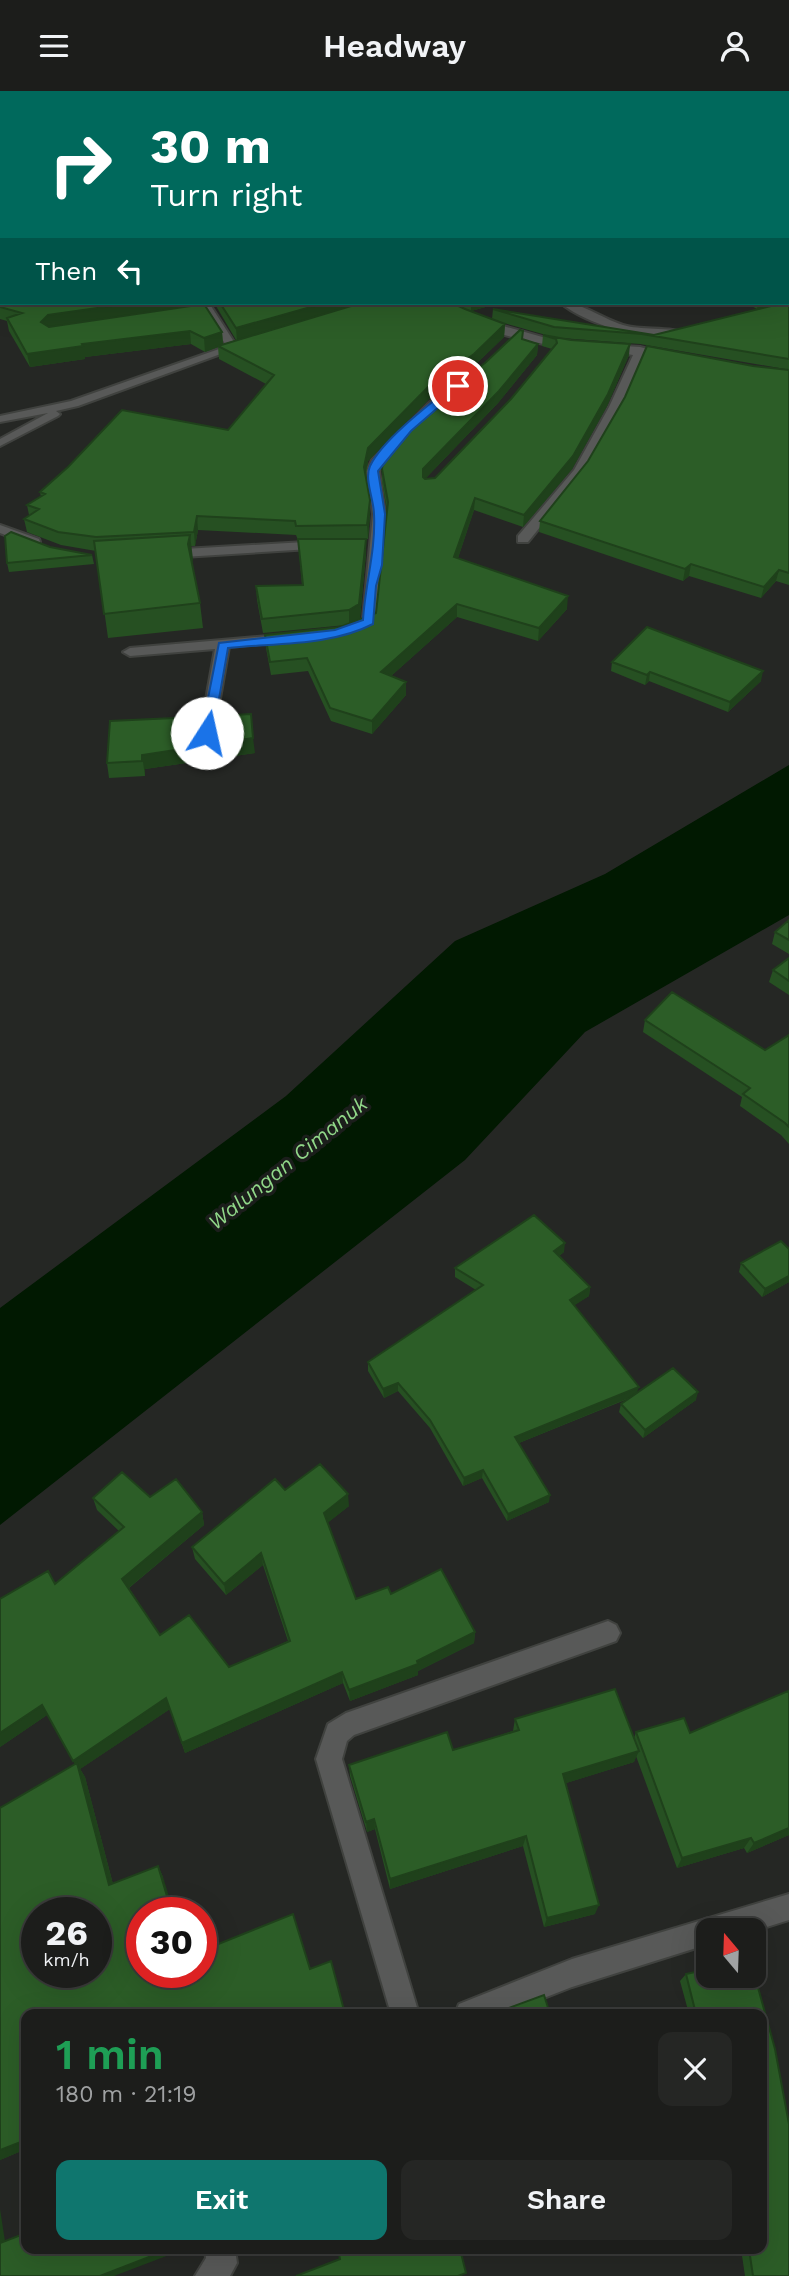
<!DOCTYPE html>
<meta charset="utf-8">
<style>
:root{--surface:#1c1d1b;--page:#252624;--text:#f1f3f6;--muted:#a0a2a3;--line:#3a3b3a;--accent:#0f766e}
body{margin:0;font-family:"Work Sans",sans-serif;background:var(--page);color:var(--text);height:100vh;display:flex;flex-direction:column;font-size:26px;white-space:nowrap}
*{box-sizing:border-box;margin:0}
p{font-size:23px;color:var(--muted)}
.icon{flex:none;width:38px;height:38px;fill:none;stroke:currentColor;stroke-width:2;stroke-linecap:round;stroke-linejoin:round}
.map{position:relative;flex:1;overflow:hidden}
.drawer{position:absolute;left:21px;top:1918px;width:746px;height:245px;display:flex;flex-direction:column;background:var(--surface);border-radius:14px;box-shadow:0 7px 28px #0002,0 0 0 2px var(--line)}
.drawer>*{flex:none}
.hud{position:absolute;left:0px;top:0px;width:789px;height:214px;box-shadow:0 7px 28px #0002,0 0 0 2px var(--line);background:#00695c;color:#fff;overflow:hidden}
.needle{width:46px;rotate:341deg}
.fabs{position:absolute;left:696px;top:1827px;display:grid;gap:14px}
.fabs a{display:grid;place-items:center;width:70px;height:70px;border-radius:14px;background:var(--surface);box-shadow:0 7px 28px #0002,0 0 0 2px var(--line);font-size:35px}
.speed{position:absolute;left:21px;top:1806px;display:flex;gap:14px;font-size:35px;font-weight:700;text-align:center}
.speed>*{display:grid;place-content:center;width:91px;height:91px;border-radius:50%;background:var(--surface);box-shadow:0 7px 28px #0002,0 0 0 2px var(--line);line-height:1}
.speed small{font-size:18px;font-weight:400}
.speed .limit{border:10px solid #d22;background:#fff;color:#111}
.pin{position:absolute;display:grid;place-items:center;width:60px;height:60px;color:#fff;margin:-30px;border:4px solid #fff;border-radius:50%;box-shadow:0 2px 7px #0007}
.me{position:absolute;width:77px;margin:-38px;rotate:10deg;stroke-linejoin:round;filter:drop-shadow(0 0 5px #0008)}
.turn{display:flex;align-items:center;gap:24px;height:147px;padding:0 35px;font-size:32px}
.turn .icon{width:91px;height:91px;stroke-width:2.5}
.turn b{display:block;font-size:49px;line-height:60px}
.then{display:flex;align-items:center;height:66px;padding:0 35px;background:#0003;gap:14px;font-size:26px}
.round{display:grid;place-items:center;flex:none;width:74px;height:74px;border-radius:14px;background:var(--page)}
.headline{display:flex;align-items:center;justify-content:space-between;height:119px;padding:0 35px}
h1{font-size:42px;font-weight:600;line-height:52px;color:#1e9e55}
.button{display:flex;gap:14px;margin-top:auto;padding:14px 35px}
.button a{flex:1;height:80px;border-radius:14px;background:var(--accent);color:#fff;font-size:28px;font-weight:600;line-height:80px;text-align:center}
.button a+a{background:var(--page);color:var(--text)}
header{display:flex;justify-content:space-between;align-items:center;height:91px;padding:0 35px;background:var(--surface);font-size:32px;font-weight:600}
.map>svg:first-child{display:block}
.water{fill:#011901}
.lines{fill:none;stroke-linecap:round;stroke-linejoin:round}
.minor-casing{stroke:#40423f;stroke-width:4}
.tertiary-casing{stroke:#40423f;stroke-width:4}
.minor{fill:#585958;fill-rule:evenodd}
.tertiary{fill:#585958;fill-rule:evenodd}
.wall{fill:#265022;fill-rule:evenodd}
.shaded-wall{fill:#1f411b}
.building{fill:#2c5d27;stroke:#1f411b;stroke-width:2;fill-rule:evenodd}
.route{fill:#1a73e8;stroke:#114b97;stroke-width:2}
.labels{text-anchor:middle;stroke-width:7;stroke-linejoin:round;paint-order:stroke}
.water-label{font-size:21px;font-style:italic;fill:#91d889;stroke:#1b1e1b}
</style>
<header><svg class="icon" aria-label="menu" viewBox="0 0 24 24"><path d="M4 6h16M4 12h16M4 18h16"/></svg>Headway<svg class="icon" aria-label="person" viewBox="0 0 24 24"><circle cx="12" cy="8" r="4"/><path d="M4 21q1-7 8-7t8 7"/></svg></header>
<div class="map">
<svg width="789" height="2185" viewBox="0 0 789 2185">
<rect width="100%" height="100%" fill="#252724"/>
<!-- water -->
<path class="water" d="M789,674v150l-204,117 -120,128 -465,365v-217l286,-212 169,-155 150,-67z"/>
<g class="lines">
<!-- minor casing -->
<g class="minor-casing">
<path id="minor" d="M42,0h18l-20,2z
M0,4h2v6h-2z
M788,88h1v6h-1z
M788,104h1v6h-1z
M199,212h10l29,45 -1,2h-8z
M433,212h13l43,19 85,24 -5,3c-40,-8 -105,-19 -136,-46z
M561,212c22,-1 44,18 66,23 15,4 50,1 59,8 -23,16 -105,-12 -125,-31z
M606,254l34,2 35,9 -5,3 -27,-3 -22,51 -36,64 -57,71h-10v-6l56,-66 35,-63 24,-52 -31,-5 -1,-2z
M431,310l10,2 -59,61 -3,7 6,43 -8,104 -8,11 -22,4v-6l12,-4 4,-5 10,-104 -6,-43 5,-11z
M0,434l39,14 1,3 -6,4 -34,-13z
M322,450l5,1v6l-160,10 -6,-4 6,-4z
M291,543l5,1v6l-67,6 -15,86 -7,4 -7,-4 15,-84 -85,7 -7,-4 7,-4z
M608,1530l8,4 4,8 -4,8 -262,94 -7,6 -5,18 77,255h-28l-75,-255 12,-35 18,-11z
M789,1803v26l-35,11 -45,-1v14l-137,43 -69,27h-48l4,-10 113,-45z
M205,2158h30l2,14 -7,13h-35l11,-18z"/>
</g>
<!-- tertiary casing -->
<g class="tertiary-casing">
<path id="tertiary" d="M52,0h9l1,2h-9z
M239,251l9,2 -170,62 -22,5 4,3 -2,2 -58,30v-7l48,-26 -48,9v-6l71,-15z"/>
</g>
<!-- minor -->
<use href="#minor" class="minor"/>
<!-- tertiary -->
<use href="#tertiary" class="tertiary"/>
</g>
<!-- wall -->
<path class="wall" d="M0,22l2,3v187l196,2 24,27 1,12 13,-4 -20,-34 -4,-3h240l13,6 27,10 1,-10 161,26 103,-26 -11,-6h34l-23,6 32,-8v284l-13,-4 -15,17 -72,-22 -6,5 -144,-49 1,-11 213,-155 32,3 -145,-25 -79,-6 68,17 -22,51 -35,63 -49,58 -49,-17 -16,48 109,51 -29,32 -81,-24 -66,59 15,6v13l-34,39 -41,-13 -23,-50 -37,4 -5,-27 -1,-13 75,-8 6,-2 -83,8 -6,-33 -1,-14 46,-1 -4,-45 -2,-5 -98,-5 -3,16h-4l1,17 8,40 3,25 -95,10 -12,-87 -35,-6 -34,-13 -3,-13 5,-4 -2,-10 14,-8 -1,-5 188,-62 38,-46 -47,-25 -1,-12 -13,5 -14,-8 -106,13v2l-55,8 -21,-36 -2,-10 -7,-2zM493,229l53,15h-3l-1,11 10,3 -41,50 -76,79 -10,1 73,-76 39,-48 1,-11 -16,-5 -140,130v12l5,29 -11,103 -22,8 6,-3 6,-65v-14h2l2,-25v-14l-4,-25 2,-14 63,-64 42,-30 31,-30 1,-13z
M452,212h48l-29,8z
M50,456l42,8 2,9 -85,8 -2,-9z
M612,571l149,19 -33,31 -79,-31 -4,4 -34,-14z
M198,632l57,30 -110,16v7l-36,2 -2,-15z
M789,829v34l-17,-10 3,-12z
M789,867v37l-20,-13 4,-12z
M645,929l120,30 24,-15v109l-8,-9 -41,-29 2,-9 -99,-65z
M789,1158v33l-27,15 -23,-25 2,-9z
M564,1161l-5,4 31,31 -1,9 -15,9 63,87 59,8 -53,38 -24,-26 2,-8 9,-6 -111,45 30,59 -42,19 -25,-43 -19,8 -33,-58 -32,-37 -14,7 -16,-27v-9l108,-72 -21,-13v-9z
M285,1399l64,16 -22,17 29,76 35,-5 84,38 -1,11 -56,28v4l-68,26 -7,-18 -158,70 -15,-44 -90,60 5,8 28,107 45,-18 5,11 -137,272 -26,11v-352l75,-44 -28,-49 -47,32v-148l55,-15 64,-53 -22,-21 -4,-12 57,-1 52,15 2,13 -75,63 31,47 69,32 59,-26 -25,-76 -37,30 -31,-36 -3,-12z
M515,1628l119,19 2,-6 54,1 99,102 -42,18 -3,-5 -67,20 -41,-112 -2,6 -68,21 29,131 -51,13 -21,-81 -133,43 -15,-60 -8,3 -17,-56 -1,-11 104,-15 60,-19z
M709,1878v7h45v-3l21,76 14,75v152h-44l-4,-27h20v-235h-72l-9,-33 6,-7z"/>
<!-- shaded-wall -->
<path class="shaded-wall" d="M133,212h65v3l-147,22 -10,-6 7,-7z
M325,212h45l-133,38 -1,-13z
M471,212h29l-29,8z
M758,212h22l-23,6z
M505,233l-1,13 -31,30 -42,30 -63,64 -4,20v-14l4,-19 63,-64z
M190,240l1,13 -106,13v2l-55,8 -3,-13 55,-10z
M222,241l1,13 -18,7 -1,-14z
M538,253l-1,11 -39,48 -75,78 -1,8 1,-20z
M630,253l-1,11 -22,51 -35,63 -49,58 1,-12z
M475,407l-1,12 -20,60v-13z
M370,409v14l-2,25 -1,-14z
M197,425l1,14 -3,16 -1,-14z
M190,444l3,24 -2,9 -3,-24z
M366,448v14l-6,65 -11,6v-14z
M691,473l-2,12 -6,5 2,-12z
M779,479l-3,11 -15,17 3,-11z
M568,505l-1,13 -29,32 1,-13z
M457,513v13l-76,68v-13z
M763,580l-2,10 -33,31 2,-10z
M650,581l-1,9 -4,4 2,-10z
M406,591v13l-34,39v-13z
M253,647l2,15 -110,16v7l-3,-21z
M565,1152l-1,9 -11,8 1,-9z
M789,1185v6l-27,15 3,-8z
M590,1196l-1,9 -20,13 1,-9z
M398,1292v8l-14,7 -1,-9z
M639,1296l-3,8 -122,50 1,-8z
M698,1301l-2,8 -53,38 2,-8z
M483,1379l-1,8 -19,8 1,-8z
M348,1403l1,12 -24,19 -1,-12z
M550,1404l-1,7 -42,19 1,-7z
M202,1421l2,13 -78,65 -4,-11z
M261,1462l2,12 -37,30 -2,-11z
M475,1541l-1,11 -56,28v4l-68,26 -1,-11 68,-29z
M342,1581l1,11 -158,70 -3,-10z
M166,1607l4,11 -90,60 5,8 31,119 -7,-11 -31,-115 -5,-9z
M42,1614l5,10 -47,32v-14z
M639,1660l-5,11 -74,23 3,-11z
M374,1728l1,10 -8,3 -1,-10z
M789,1737v7l-42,18 7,-10z
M526,1745l-3,10 -133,43v-10z
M751,1747l-7,10 -67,20 5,-10z
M158,1775l5,11 11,36h-2z
M599,1814l-4,9 -51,13 3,-9z
M26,2049v9l-26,11v-10z
M0,2118l6,39 -6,-2z
M162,2158h5l2,6 -55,21h-14z"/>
<!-- building -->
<path class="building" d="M84,0h693l2,2h-694z
M788,8l1,1v54l-1,1z
M0,22l2,3v50h-2z
M2,77v135h131l-85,12 -7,7 8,5 155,-23 18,28 -18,6 -14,-7 -108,13 1,2 -56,8 -20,-36 15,-5 -22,-6v-40h1v-9h-1v-85z
M789,153v12l-1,1v-12z
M788,167l1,5v27l-1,1z
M789,210v58l-147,-25 -88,-7 -61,-18 161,26 129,-32h5z
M220,212h105l-89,25z
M361,212h91l13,6 40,15 -31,30 -43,30 -63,64 -4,19 6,33 -3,25 -71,1 -1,-5 -98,-5 -3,16 -98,5 -38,-5 -34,-13 15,-10 -12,-4 18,-11 -5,-2 28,-25 54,-57 106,20 46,-55 -56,-29z
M520,239l3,1 -1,8 16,5 -39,47 -76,78v8l2,2 10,-1 76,-79 46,-56 -1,-4 -13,-4 28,5 59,4 -22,50 -35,62 -49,59 -49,-17 -21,59 114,39 -29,32 -82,-24 -76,68 25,10 -34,39 -42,-13 -23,-50 -37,4 -5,-27 75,-8 36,-14 12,-111 -6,-33 2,-16 59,-60 42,-30z
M647,255l106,20 36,4v203l-10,-3 -15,17 -73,-23 -6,5 -145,-48 48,-60 37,-64z
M11,441l39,15 42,8 -85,8 -2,-27z
M190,444l-2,9 12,59 -96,11 -10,-73z
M298,448h68l-7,65 -10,6 -87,9 -6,-33 47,-1z
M647,536l116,44 -33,31 -80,-30 -3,3 -35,-13z
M251,623l2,24 -111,17v6l-35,2 3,-42 86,-4 2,6 7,2 9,-5 1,-4z
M789,829v20l-14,-8z
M789,867v23l-16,-11z
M672,901l93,58 24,-15v92l-4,-4 -42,-29 7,-6 -105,-68z
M534,1124l31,28 -11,8 36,36 -20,13 69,87 -124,50 35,58 -42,19 -25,-44 -19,8 -34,-58 -32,-37 -15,6 -15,-27 115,-77 -28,-17z
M781,1150l8,8v27l-24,13 -24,-26z
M673,1277l25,24 -53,38 -24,-26z
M320,1373l28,30 -24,19 32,86 32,-12 3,7 50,-25 34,63 -58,29 1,3 -69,26 -7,-18 -160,71 -16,-45 -93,63 -31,-56 -42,28v-134l48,-28 7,13 69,-57 -31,-29 29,-26 28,25 26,-18 26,33 -80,67 38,56 29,-20 40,52 61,-26 -29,-88 -37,31 -32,-37 83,-68 10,11z
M615,1598l24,62 -76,23 36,131 -52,13 -21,-82 -136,43 -16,-60 -8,3 -17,-57 98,-33 6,18 66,-20 -4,-11z
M788,1600l1,2v135l-35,15 -3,-5 -69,20 -46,-126 48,-14 6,15z
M77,1672l32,122 49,-19 14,47h-30v59h59v-21l92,-37 17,55 21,-8 14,53h-319v126l-26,10v-342zM37,1822h59v59h-59z
M709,1878v7h45v-3l21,76 14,75v152h-36l-4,-27h12v-235h-65l-10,-40z
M544,1904l6,19h-69l-1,-4 26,-1z
M26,2142v16h136v3l-62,24h-100v-33z
M338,2158h122l6,24 -8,3h-162l44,-17z"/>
<!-- route -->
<path class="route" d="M455,293l8,2 -52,45 -33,40 7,43 -3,51 -6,21 -3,38c-42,22 -99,19 -145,24l-15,85 -10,3 -2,-3 18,-90 116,-13 28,-10c2,-35 13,-70 11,-106 0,-14 -10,-35 -4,-48 13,-27 61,-63 85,-82z"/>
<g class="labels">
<!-- water labels -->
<g class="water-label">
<text transform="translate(288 1072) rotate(-39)" y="7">Walungan Cimanuk</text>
</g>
</g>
</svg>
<div class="fabs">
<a><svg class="needle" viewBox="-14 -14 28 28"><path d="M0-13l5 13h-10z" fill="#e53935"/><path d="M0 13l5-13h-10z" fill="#a0a2a3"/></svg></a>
</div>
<div class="speed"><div>26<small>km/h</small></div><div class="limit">30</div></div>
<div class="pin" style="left:458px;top:295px;background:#d93025"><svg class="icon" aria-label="arrive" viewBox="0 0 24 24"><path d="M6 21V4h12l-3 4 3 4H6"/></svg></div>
<svg class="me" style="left:207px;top:642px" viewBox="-20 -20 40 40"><circle r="19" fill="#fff"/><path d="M0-13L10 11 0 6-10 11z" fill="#1a73e8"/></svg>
<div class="hud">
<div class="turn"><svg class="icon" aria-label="right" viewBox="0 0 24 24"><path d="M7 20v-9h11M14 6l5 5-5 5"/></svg><div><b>30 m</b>Turn right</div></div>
<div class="then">Then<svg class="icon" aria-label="left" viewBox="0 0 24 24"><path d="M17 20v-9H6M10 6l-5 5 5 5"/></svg></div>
</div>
<section class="drawer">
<div class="headline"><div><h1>1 min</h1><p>180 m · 21:19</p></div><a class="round"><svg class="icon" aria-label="close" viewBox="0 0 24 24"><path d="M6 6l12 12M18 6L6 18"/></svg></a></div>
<div class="button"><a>Exit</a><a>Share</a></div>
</section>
</div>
